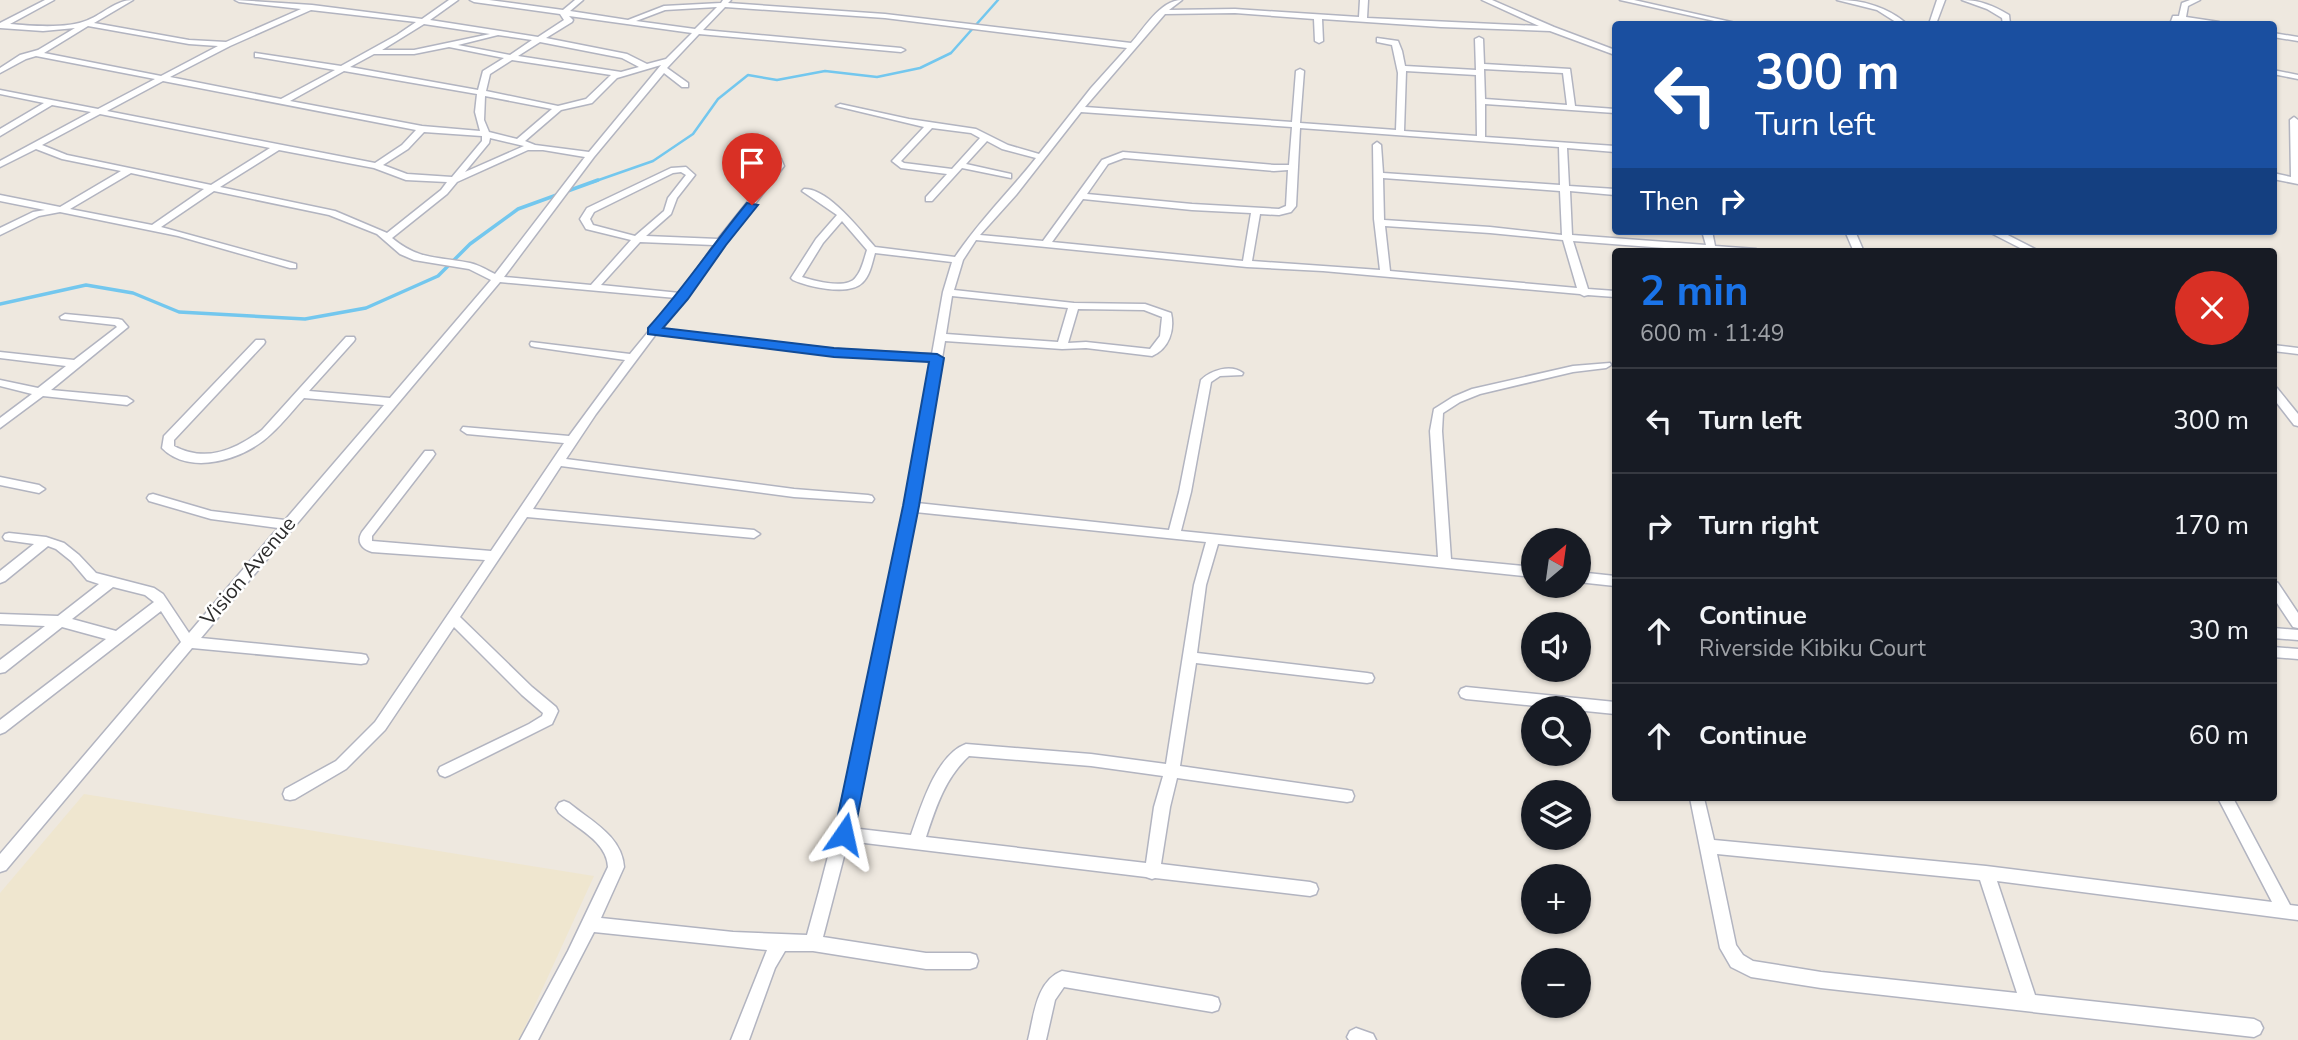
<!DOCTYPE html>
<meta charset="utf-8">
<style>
:root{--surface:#171b24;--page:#20242c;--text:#f1f3f6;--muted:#9ea1a6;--line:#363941;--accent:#1a73e8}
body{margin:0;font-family:"Nunito Sans",sans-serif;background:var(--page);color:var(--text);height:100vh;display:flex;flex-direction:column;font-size:26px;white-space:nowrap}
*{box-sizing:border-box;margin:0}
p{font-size:23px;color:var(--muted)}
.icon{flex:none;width:38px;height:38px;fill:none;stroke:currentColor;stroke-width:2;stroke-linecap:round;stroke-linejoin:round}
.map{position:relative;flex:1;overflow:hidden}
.drawer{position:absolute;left:1612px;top:248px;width:665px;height:553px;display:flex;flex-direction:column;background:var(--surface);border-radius:7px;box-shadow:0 2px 5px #0004}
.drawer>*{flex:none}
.guide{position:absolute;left:1612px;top:21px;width:665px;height:214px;border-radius:7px;box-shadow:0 2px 5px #0004;background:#1a4fa0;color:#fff;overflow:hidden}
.needle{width:46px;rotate:29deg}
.controls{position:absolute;left:1521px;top:528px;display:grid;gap:14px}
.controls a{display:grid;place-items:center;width:70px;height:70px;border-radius:50%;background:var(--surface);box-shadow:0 2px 5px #0004;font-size:35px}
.pin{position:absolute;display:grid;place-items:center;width:60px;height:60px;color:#fff;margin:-72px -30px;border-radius:50% 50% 50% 0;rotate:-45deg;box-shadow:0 0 7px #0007}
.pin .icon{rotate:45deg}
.me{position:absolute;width:77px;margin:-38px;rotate:11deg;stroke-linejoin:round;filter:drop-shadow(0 0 5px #0008)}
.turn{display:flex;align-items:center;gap:24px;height:147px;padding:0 28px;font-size:32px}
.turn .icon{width:91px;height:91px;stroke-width:2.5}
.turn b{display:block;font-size:49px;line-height:60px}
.then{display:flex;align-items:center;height:66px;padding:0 28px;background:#0003;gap:14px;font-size:26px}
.round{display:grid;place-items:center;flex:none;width:74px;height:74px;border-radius:37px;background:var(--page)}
.overview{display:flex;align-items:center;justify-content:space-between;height:119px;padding:0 28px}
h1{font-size:42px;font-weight:700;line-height:52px;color:var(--accent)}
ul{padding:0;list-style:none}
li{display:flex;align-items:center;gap:21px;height:105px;padding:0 28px;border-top:2px solid var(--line)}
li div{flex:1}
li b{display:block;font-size:26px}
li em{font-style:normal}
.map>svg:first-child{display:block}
.education{fill:#efe6cf}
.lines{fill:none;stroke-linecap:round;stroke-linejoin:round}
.stream-far1{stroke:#73c7ee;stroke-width:2.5}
.stream{stroke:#73c7ee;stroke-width:3.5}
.minor-casing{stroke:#b2b4c0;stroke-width:3}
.minor{fill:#fff;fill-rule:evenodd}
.route{fill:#1a73e8;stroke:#114b97;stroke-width:2}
.labels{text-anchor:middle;stroke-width:5;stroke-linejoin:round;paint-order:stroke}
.street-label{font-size:21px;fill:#2c2c2c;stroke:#fff}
</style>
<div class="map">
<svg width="2298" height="1040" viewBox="0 0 2298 1040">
<rect width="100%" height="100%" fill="#eee8df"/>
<!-- education -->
<path class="education" d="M84,794l510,82 -75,164h-519v-147z"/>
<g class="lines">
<!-- stream-far1 -->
<path class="stream-far1" d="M593,182l60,-21 40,-27 25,-35 30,-24 29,5 48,-9 52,6 43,-9 31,-15 47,-53"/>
<!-- stream -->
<path class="stream" d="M0,304l86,-19 47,8 46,19 126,7 61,-11 72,-32 32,-32 48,-35 80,-29"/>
<!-- minor casing -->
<g class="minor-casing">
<path id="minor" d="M45,0h9l-44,24c21,2 58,5 78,-4 15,-6 28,-20 45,-20l-39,23 95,17 37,2 75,-33 -62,-7 -4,-2 77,5 110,14 27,-19h9l-28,20 108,17 26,-17 -4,-6 -86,-12 -4,-2h19l74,10 12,-10h8l-13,11 58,9 36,-14 57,-3 2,-3h8l-3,3 157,11 246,29c13,-14 29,-43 51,-43l-13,10 66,-1 124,8 1,-17h8l-1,18 172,8 -57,-26h10l62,27 61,23v5l-65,-24 -109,-4 -119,-8 1,22 -4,2 -4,-2 -1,-22 -79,-6 -70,1 -80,93 207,15 4,-51 4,-2 4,2 -4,52 96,7 2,-57 -6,-28 -15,-3v-4l21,3 4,10 3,15 71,4 -1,-31 4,-2 4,2 1,25 86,5 5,37 40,3v4l-130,-9v33l130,9v6l-48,-4 2,38 46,3v6l-45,-4 2,44 134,10 -4,-14h10l3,15 41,3 5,3h-44l-144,-11 15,48 27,2v6l-27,-2 -4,1 -4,-2 -257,-23 -76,-4 -271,-27 -13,20 -9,30 120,13 71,1 26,9c4,17 -2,36 -19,43l-66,-8 -24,1 -117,-8 -28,162 252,27 10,-38 22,-112c10,-10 30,-16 42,-7l-1,2 -22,1 -9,6 -20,110 -10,39 257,26 -8,-126 4,-22 19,-12 19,-8 101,-23 37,-3 1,2 -5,3 -33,4 -93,22 -20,8 -17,11 -1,18 9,128 82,8v10l-315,-33 -12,41 -9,68 170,20 5,1 2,4 -2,4 -5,1 -171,-20 -16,103 167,24 5,1 2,5 -2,5 -5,1 -170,-24 -7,29 -9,57 149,18 6,2 2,5 -2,5 -6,2 -155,-18 -3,1 -6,-2 -298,-36 -25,96 103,16h44l6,2 2,6 -2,6 -6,2h-44l-113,-18h-28l-10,17 -26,72h-18l36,-90 -173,-18 -56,108h-18l48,-89 40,-84c-1,-26 -32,-39 -49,-54l-3,-5 3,-5 5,-2 5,2c22,18 53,33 55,64l-23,51 132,14 74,3c53,-189 89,-381 124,-574l-97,-6 -178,-21 -60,80 -30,45 228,30 74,6 4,1 2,3 -2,3 -78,-5 -233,-31 -28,43 221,21 6,4 -6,4 -227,-21 -67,100 72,70 24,20 2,4 -6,13 -102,51 -5,2 -5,-2 -2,-4 2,-4 89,-43 13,-8 1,-3 -21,-18 -68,-68 -69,103 -39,39 -51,30 -5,1 -5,-1 -2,-5 2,-5 51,-28 39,-39 110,-162 -113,-8c-10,-3 -16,-10 -10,-20l63,-81h8l2,3 -2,3 -61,79v5l119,10 73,-108 -97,-9 -6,-4 2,-3 106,9 56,-76 -90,-13 -4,-1 -1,-2 1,-2 99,12 46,-56 -176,-16 -299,356 160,16 5,1 2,4 -2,4 -5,1 -169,-16 -186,222 -6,2v-18l181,-212 -20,-31 -156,121 -5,2v-14l106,-81 -44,-12 -57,45 -5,1v-13l45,-34 -45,-2v-10l58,2 41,-32 -12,-4 -16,-19 -15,-12 -8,-3 -43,35 -5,2v-12l34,-27 -29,-4 -2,-3 2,-3 4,-1 37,4 18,6 15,12 17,18 58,15 9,6 26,39 89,-105 -67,-9 -62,-18 -2,-3 2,-3 4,-1 58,17 74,9 99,-115 -80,-7c-11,12 -21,25 -33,36 -25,25 -81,43 -109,14l2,-12 92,-96h8l1,2 -1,2 -90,96v6c32,17 61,4 88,-16l84,-93h8l1,2 -1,2 -45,50 81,7 101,-118 -22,-11 -55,-9 -14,-6 -23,-20 -48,-19 -115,-24 -53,36 135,37v4h-6l-112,-32 -118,-24 -21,4 -39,19v-7l33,-16 12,-2 -45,-9v-6l60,12 61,-36 -59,-12 -26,-10 -36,18v-6l91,-49 -39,-7 -52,31v-7l44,-26 -44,-9v-4l98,19 57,-30 -119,-23 -10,3 -26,14v-5l20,-13 18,-5 37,-22 -32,3 -43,-3v-5zM717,7l-22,22 -59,-8 29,-11zM725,7l160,11 242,30 -36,40 -52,66 -31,-9 -32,-16 -67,-10 -69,-15 -4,2 88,21 -32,34 9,7 46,6 -21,23v4h6l30,-33 49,10v-4l-45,-10 21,-23 15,8 34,9c-27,34 -57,63 -81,99l-80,-10c-15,-17 -47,-59 -71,-58l-2,2 35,24 -21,24 -25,39 2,2c15,7 56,16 69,3 8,-7 10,-20 13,-30l77,9 -9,30 -11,62 -98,-5 -174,-20 27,-31 37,-54 60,-78 -3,-7 -21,-11 -3,1v4l17,9 2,4 -58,73 -72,-3 25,-22 6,-16 18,-23 -9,-8 -15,1 -84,40 -7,11 6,10 45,11 -40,45 -87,-8 90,-120 70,-84 18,14h6v-4l-21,-15 32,-34 202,18 4,-2 -4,-2 -198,-18zM311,10l105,12 -19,13 -56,31 -86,-13v4h3l77,13 -54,29 -111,-22 60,-31zM569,16l123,17 -26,26 -19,5 -20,-10 -81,-16 26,-16 1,-2zM424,24l66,10 -76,16h-32zM88,26l101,18 29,2 -57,30 -117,-23zM498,35l34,5 -22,15 -52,-10zM540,42l82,16 17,9 -18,5 -103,-16zM449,47l55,11 -21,13 -5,19 -128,-23 24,-13h40zM512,60l99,15 -25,24 -28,7 -72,-15 4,-17zM661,65l-72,87 -54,-7 -10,-4 36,-31 31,-7 25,-25zM1484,69l79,4 4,32 -82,-6zM344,71l133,23 -2,18 5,19 -58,-5 -132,-25zM1406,71l70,4 1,61 -73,-5zM163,81l253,49 -14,15 -27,18 -268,-52zM485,96l67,13 -35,30 -28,-7 -5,-12zM1081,112l211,15 -3,38h-15l-151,-13 -21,8 -59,81 -63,-6 36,-40zM100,114l170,34 -59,37 -144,-30 -25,-10zM932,128l39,5 9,5 -28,31 -48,-6 -3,-2zM1300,128l259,19 1,38 -177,-12 -2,-28 -4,-3 -4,3 1,74 6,51 -128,-9 8,-47 19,1 12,-3 5,-6zM424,132l58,4v5l-30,36 -45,-3 -24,-9 25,-16zM490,138l34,8 -59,26 24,-29zM279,150l95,18 32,12 41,2 -6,8 -54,43 -52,-22 -115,-24zM528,150h15l42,7 -90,117c-8,-4 -16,-9 -25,-11 -33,-7 -50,-2 -78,-25l55,-44 10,-12zM1124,158l150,13 14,-1 -2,36 -7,3 -87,-5 -105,-10 21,-30zM681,172l5,3 -18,23 -4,13 -29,25 -42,-11 -3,-6 4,-7 79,-39zM131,173l73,16 -52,36 -82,-16zM1383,178l177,13 2,44 -72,-8 -106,-7zM1083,199l109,11 59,3 -8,48 -191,-19zM842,221l25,29c-3,9 -5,20 -11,27 -8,13 -42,4 -54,0l21,-34zM1385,226l105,7 73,7 14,48 -187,-17zM640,242l74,3 -34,48 -79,-8zM952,296l116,12 -10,34 -112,-8zM1078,309l66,1 18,7 -2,19 -10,13 -64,-7 -18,1zM915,512l291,30 -12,43 -28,179 -75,-10 -125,-10c-30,11 -45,63 -55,91l-60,-7 38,-176zM113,587l32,8 9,7 -38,29 -44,-12zM969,756l122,10 72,10 -9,31 -8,56 -220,-26c10,-30 19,-59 43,-81z
M1620,0h14l106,24h-12z
M1837,0c27,0 50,7 70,24h-8l-22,-14z
M1937,0h8l-9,24h-7z
M1962,0c18,0 32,6 47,15l1,9h-7l-1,-6 -15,-9z
M2190,0h10l-12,6 -2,11 33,5 3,2 -44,-3 -2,3h-6l3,-8h6l3,-13z
M2273,33l25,4v4l-25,-4z
M2273,70l25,5v4l-25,-5z
M2294,117l4,3v64l-25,-5v-6l18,4 -1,-57z
M1845,231h10l9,21h-10z
M1987,231h13l41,21h-13z
M65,314l53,5 4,1 6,7 -77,63 76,7 6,4 -6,4 -84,-9 -43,32v-10l32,-24 -32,-8v-6l38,8 28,-22 -66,-8v-6l74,8 43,-33 -2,-2 -54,-6 -1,-2z
M2273,345l25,3v6l-25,-3z
M2273,387l4,1 21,26v12l-4,-1 -21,-27z
M0,477l39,8 6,4 -6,4 -39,-8z
M1578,572l37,4v10l-37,-4z
M2273,581l5,2 20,30v15l-5,-1 -20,-30z
M2273,628l25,2v10l-25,-2z
M2273,647l25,2v10l-25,-2z
M1466,687l149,15v12l-149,-15 -5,-2 -2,-4 2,-4z
M1690,798h14l10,42 272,26 286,36 -54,-104h15l57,107 8,1v14l-301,-39 38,114 219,24 6,3 3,6 -3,6 -6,3 -433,-49 -70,-11 -20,-10 -11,-19zM1717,854l263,26 37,113 -196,-21 -68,-11 -10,-6 -7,-10z
M1062,971l150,25 6,2 2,6 -2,6 -6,2 -148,-25 -9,13 -9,40h-18c6,-24 8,-59 34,-69z
M1356,1028l17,6 3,6h-27l-2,-3 3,-6z"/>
</g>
<!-- minor -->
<use href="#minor" class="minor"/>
</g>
<!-- route -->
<path class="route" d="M747,203l11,2 -32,40 -38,54 -25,29 171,20 103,6 7,4 -25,148 -65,328 -3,6 -7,2 -7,-2 -3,-6 69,-328 26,-144 -95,-5 -186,-23v-6c36,-40 65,-84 99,-125z"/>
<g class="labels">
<!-- street labels -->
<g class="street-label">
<text transform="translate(248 571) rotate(-50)" y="7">Vision Avenue</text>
</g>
</g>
</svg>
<div class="controls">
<a><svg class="needle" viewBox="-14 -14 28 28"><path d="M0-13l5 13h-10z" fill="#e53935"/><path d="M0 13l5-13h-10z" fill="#9ea1a6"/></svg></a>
<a><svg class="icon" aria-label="sound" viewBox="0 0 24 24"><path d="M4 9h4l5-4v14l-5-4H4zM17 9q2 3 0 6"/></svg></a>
<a><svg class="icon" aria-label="search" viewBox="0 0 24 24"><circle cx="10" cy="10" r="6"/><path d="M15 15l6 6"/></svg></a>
<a><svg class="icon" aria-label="layers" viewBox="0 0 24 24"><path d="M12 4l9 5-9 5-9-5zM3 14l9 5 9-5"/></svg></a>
<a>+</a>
<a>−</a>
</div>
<div class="pin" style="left:752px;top:205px;background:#d93025"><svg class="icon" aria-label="arrive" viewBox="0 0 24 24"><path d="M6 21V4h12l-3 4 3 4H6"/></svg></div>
<svg class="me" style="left:844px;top:834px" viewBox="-20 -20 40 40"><path d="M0-17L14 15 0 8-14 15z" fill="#1a73e8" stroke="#fff" stroke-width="4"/></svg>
<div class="guide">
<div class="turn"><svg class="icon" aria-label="left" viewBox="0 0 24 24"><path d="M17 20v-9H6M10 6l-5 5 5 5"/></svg><div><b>300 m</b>Turn left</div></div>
<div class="then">Then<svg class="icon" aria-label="right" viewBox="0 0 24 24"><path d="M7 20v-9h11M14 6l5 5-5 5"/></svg></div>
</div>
<section class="drawer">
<div class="overview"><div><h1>2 min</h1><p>600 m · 11:49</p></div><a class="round" style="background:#d93025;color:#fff"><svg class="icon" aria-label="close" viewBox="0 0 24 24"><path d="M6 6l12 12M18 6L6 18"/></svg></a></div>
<ul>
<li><svg class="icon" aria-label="left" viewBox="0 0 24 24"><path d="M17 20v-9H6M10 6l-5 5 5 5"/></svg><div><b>Turn left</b></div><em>300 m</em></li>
<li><svg class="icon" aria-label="right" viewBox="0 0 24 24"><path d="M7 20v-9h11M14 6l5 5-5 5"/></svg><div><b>Turn right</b></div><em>170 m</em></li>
<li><svg class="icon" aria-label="ahead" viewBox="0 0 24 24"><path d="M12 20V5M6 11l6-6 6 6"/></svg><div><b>Continue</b><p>Riverside Kibiku Court</p></div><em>30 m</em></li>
<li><svg class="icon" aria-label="ahead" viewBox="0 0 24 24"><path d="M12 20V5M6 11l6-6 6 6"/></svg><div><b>Continue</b></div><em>60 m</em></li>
</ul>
</section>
</div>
